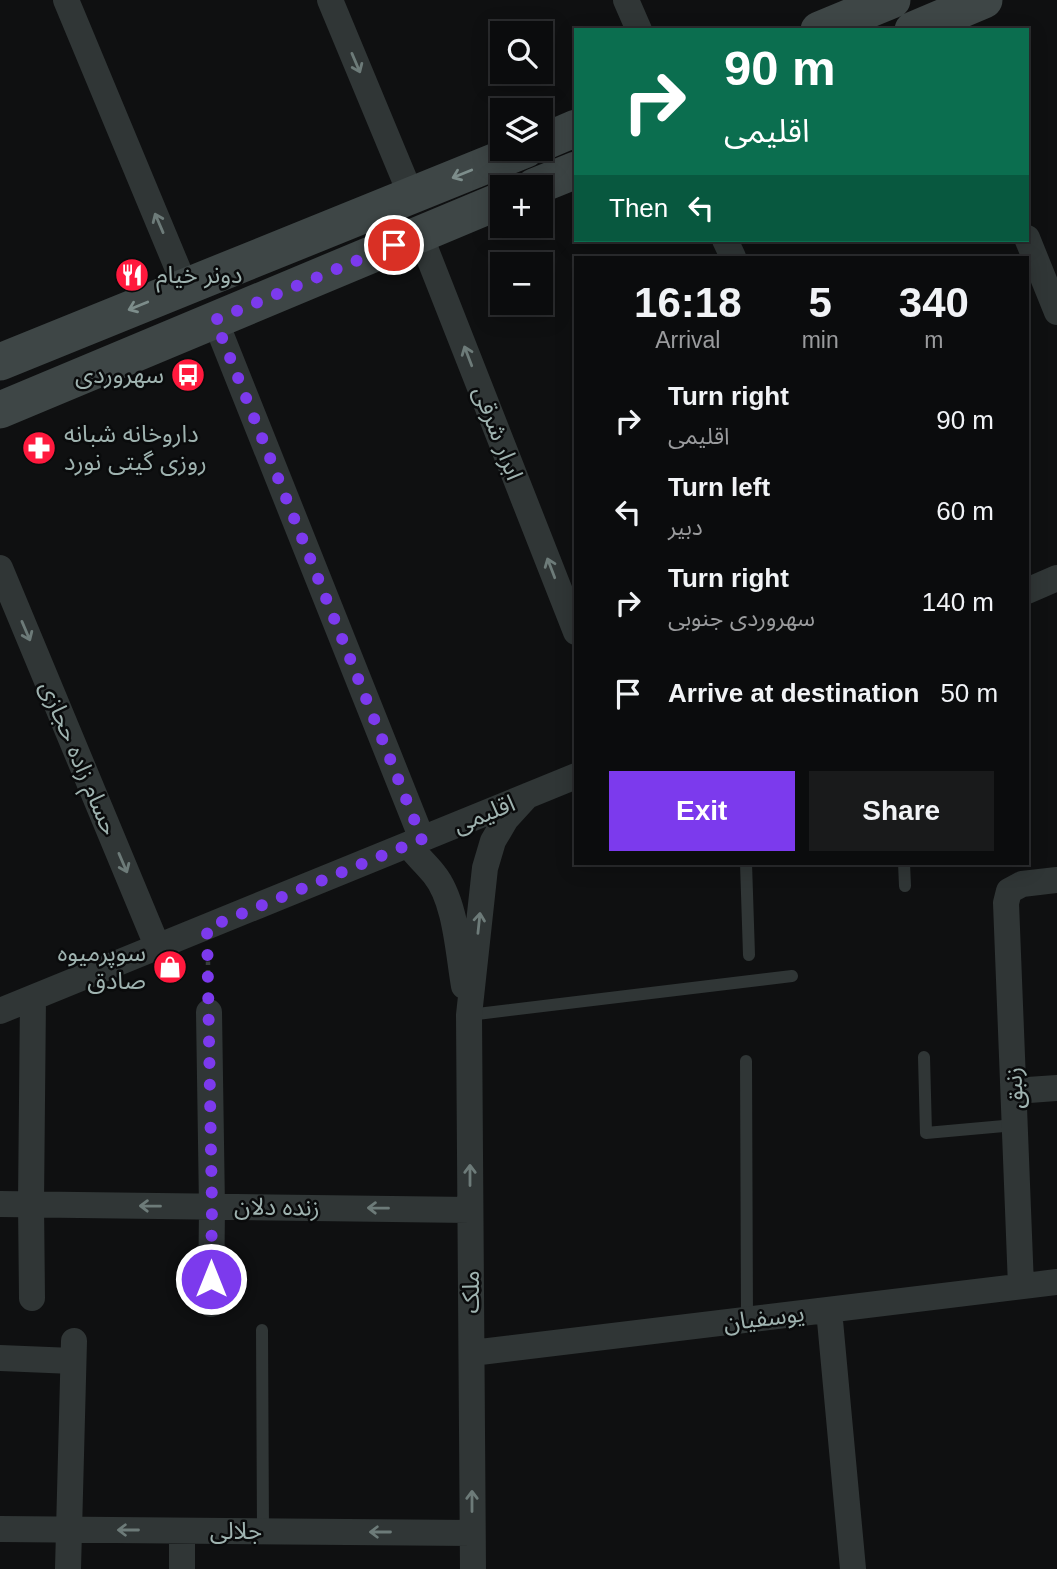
<!DOCTYPE html>
<meta charset="utf-8">
<style>
:root{--surface:#0b0c0d;--page:#191a1b;--text:#f1f3f6;--muted:#9a9b9d;--line:#2b2c2e;--accent:#7c3aed}
body{margin:0;font-family:Arial,"Noto Sans Arabic",sans-serif;background:var(--page);color:var(--text);height:100vh;display:flex;flex-direction:column;font-size:26px;white-space:nowrap}
*{box-sizing:border-box;margin:0}
p{font-size:23px;color:var(--muted)}
.icon{flex:none;width:38px;height:38px;fill:none;stroke:currentColor;stroke-width:2;stroke-linecap:round;stroke-linejoin:round}
.map{position:relative;flex:1;overflow:hidden}
.side{position:absolute;left:574px;top:256px;width:455px;height:609px;display:flex;flex-direction:column;background:var(--surface);border-radius:0px;box-shadow:0 4px 18px #0003,0 0 0 2px var(--line)}
.side>*{flex:none}
.guide{position:absolute;left:574px;top:28px;width:455px;height:214px;border-radius:0px;box-shadow:0 4px 18px #0003,0 0 0 2px var(--line);background:#0b6e4f;color:#fff;overflow:hidden}
.buttons{position:absolute;left:490px;top:21px;display:grid;gap:14px}
.buttons a{display:grid;place-items:center;width:63px;height:63px;border-radius:0px;background:var(--surface);box-shadow:0 4px 18px #0003,0 0 0 2px var(--line);font-size:35px}
.pin{position:absolute;display:grid;place-items:center;width:60px;height:60px;color:#fff;margin:-30px;border:4px solid #fff;border-radius:50%;box-shadow:0 2px 7px #0007}
.me{position:absolute;width:77px;margin:-38px;rotate:0deg;stroke-linejoin:round;filter:drop-shadow(0 0 5px #0008)}
.turn{display:flex;align-items:center;gap:24px;height:147px;padding:0 35px;font-size:32px}
.turn .icon{width:91px;height:91px;stroke-width:2.5}
.turn b{display:block;font-size:49px;line-height:60px}
.then{display:flex;align-items:center;height:66px;padding:0 35px;background:#0003;gap:14px;font-size:26px}
.eta{display:flex;justify-content:space-evenly;align-items:center;height:119px;text-align:center}
.eta b{font-size:42px;font-weight:800;line-height:49px}
.cta{display:flex;gap:14px;margin-top:auto;padding:14px 35px}
.cta a{flex:1;height:80px;border-radius:0px;background:var(--accent);color:#fff;font-size:28px;font-weight:800;line-height:80px;text-align:center}
.cta a+a{background:var(--page);color:var(--text)}
ul{padding:0;list-style:none}
li{display:flex;align-items:center;gap:21px;height:91px;padding:0 35px}
li div{flex:1}
li b{display:block;font-size:26px}
li em{font-style:normal}
.map>svg:first-child{display:block}
.lines{fill:none;stroke-linecap:round;stroke-linejoin:round}
.path{stroke:#363d3c;stroke-width:4.5;stroke-dasharray:3.5 5;stroke-linecap:butt}
.service{stroke:#303636;stroke-width:12}
.minor{stroke:#303636;stroke-width:26}
.secondary{stroke:#3e4646;stroke-width:37}
.oneway{stroke:#6d7b79}
.oneway2{stroke:#7d8d8b}
.route{stroke:#7c3aed;stroke-width:12;stroke-dasharray:0 21.6}
.labels{text-anchor:middle;stroke-width:5;stroke-linejoin:round;paint-order:stroke}
.poi-label{font-size:24px;fill:#9fb3b0;stroke:#0a0b0c;text-anchor:start}
.street-label{font-size:24px;fill:#9fb3b0;stroke:#0a0b0c}
</style>
<div class="map">
<svg width="1057" height="1569" viewBox="0 0 1057 1569">
<rect width="100%" height="100%" fill="#0f1011"/>
<g class="lines">
<!-- path -->
<path class="path" d="M208,953v33"/>
<!-- service -->
<path class="service" d="M746,863l3,92
M904,863l1,23
M469,1015l323,-39
M924,1057l2,76 89,-8
M746,1061l1,259
M262,1330l1,201"/>
<!-- minor -->
<path class="minor" d="M66,0l119,286
M330,0l81,195
M626,0l13,30
M420,235l156,397
M1027,238l30,74
M725,240l8,17
M215,320l207,519
M0,568l158,380
M1027,591l30,-13
M408,845c8,10 18,19 26,29 22,27 24,78 30,112
M0,1011l576,-235
M209,1012l3,195 -1,97
M1014,1091l43,-3
M0,1204l470,6
M1021,1286l-15,-383 3,-12 13,-7 35,-4
M32,1298l-1,-95 2,-205
M829,1310l24,259
M472,1353l585,-71
M0,1358l73,3
M0,1529l472,4
M68,1569l6,-228
M182,1569v-38
M473,1569l-4,-554 16,-147 8,-27 13,-22 21,-23"/>
<!-- secondary -->
<path class="secondary" d="M819,30l73,-30
M913,30l71,-30
M541,143l35,-15
M534,187l42,-17
M0,362l526,-213
M0,410l502,-210"/>
</g>
<!-- one-way arrows -->
<defs><path id="oneway-shaft" d="M-6 0H5M1.5-3L5.5 0L1.5 3" fill="none" stroke-width="1.6" stroke-linecap="round" stroke-linejoin="round" transform="scale(1.75)"/></defs>
<g class="oneway">
<use href="#oneway-shaft" transform="translate(356 63) rotate(67)"/>
<use href="#oneway-shaft" transform="translate(159 223) rotate(-113)"/>
<use href="#oneway-shaft" transform="translate(468 356) rotate(-111)"/>
<use href="#oneway-shaft" transform="translate(551 568) rotate(-111)"/>
<use href="#oneway-shaft" transform="translate(26 631) rotate(67)"/>
<use href="#oneway-shaft" transform="translate(123 863) rotate(67)"/>
<use href="#oneway-shaft" transform="translate(479 923) rotate(-84)"/>
<use href="#oneway-shaft" transform="translate(470 1175) rotate(-90)"/>
<use href="#oneway-shaft" transform="translate(150 1206) rotate(-179)"/>
<use href="#oneway-shaft" transform="translate(378 1208) rotate(-179)"/>
<use href="#oneway-shaft" transform="translate(472 1501) rotate(-90)"/>
<use href="#oneway-shaft" transform="translate(128 1530) rotate(-180)"/>
<use href="#oneway-shaft" transform="translate(380 1532) rotate(-180)"/>
</g>
<g class="oneway2">
<use href="#oneway-shaft" transform="translate(462 174) rotate(158)"/>
<use href="#oneway-shaft" transform="translate(138 306) rotate(158)"/>
</g>
<g class="lines">
<!-- route -->
<path class="route" d="M211,1279l1,-72 -5,-279 215,-89 -207,-519 179,-75"/>
</g>
<!-- icons -->
<defs>
<g id="restaurant-disc" transform="scale(1.75)"><circle r="9.5" fill="#ff193d" stroke="#0a0b0c"/><path d="M-5-6h1v4h1v-4h1v4h1v-4h1v5L-1.5 .5V6h-2V.5L-5-1ZM5-6V6H3V1.5H1.5Q1.5-4 5-6Z" fill="#fff"/></g>
<g id="bus-disc" transform="scale(1.75)"><circle r="9.5" fill="#ff193d" stroke="#0a0b0c"/><path d="M-5-6H5V4H4V6H2V4H-2V6H-4V4H-5ZM-3.5-4V0h7V-4ZM-3.5 1.2v1.5H-2V1.2ZM2 1.2v1.5H3.5V1.2Z" fill="#fff"/></g>
<g id="pharmacy-disc" transform="scale(1.75)"><circle r="9.5" fill="#ff193d" stroke="#0a0b0c"/><path d="M-2-6h4v4h4v4h-4v4h-4v-4h-4v-4h4Z" fill="#fff"/></g>
<g id="shop-disc" transform="scale(1.75)"><circle r="9.5" fill="#ff193d" stroke="#0a0b0c"/><path d="M-5-2.5h2.3a2.7 3.5 0 0 1 5.4 0H5L5.5 6h-11ZM-1.5-2.5h3a1.5 2.3 0 0 0-3 0Z" fill="#fff"/></g>
</defs>
<g fill-rule="evenodd">
<use href="#restaurant-disc" x="132" y="275"/>
<use href="#bus-disc" x="188" y="375"/>
<use href="#pharmacy-disc" x="39" y="448"/>
<use href="#shop-disc" x="170" y="967"/>
</g>
<g class="labels">
<!-- poi labels -->
<g class="poi-label">
<text x="156" y="283">دونر خیام</text>
<text x="164" y="383" text-anchor="end">سهروردی</text>
<text x="64" y="442">داروخانه شبانه<tspan x="64" dy="28">روزی گیتی نورد</tspan></text>
<text x="146" y="961" text-anchor="end">سوپرمیوه<tspan x="146" dy="28">صادق</tspan></text>
</g>
<!-- street labels -->
<g class="street-label">
<text transform="translate(498 433) rotate(69)" y="8">ابرار شرقی</text>
<text transform="translate(79 758) rotate(67)" y="8">حسام زاده حجازی</text>
<text transform="translate(484 814) rotate(-22)" y="8">اقلیمی</text>
<text transform="translate(1014 1088) rotate(-92)" y="8">زنبق</text>
<text transform="translate(277 1207) rotate(1)" y="8">زنده دلان</text>
<text transform="translate(471 1292) rotate(-90)" y="8">ملک</text>
<text transform="translate(764 1318) rotate(-7)" y="8">یوسفیان</text>
<text x="236" y="1539">جلالی</text>
</g>
</g>
</svg>
<div class="buttons">
<a><svg class="icon" aria-label="search" viewBox="0 0 24 24"><circle cx="10" cy="10" r="6"/><path d="M15 15l6 6"/></svg></a>
<a><svg class="icon" aria-label="layers" viewBox="0 0 24 24"><path d="M12 4l9 5-9 5-9-5zM3 14l9 5 9-5"/></svg></a>
<a>+</a>
<a>−</a>
</div>
<div class="pin" style="left:394px;top:245px;background:#d93025"><svg class="icon" aria-label="arrive" viewBox="0 0 24 24"><path d="M6 21V4h12l-3 4 3 4H6"/></svg></div>
<svg class="me" style="left:211px;top:1279px" viewBox="-20 -20 40 40"><circle r="17" fill="#7c3aed" stroke="#fff" stroke-width="3"/><path d="M0-11L8 9 0 5-8 9z" fill="#fff"/></svg>
<div class="guide">
<div class="turn"><svg class="icon" aria-label="right" viewBox="0 0 24 24"><path d="M7 20v-9h11M14 6l5 5-5 5"/></svg><div><b>90 m</b>اقلیمی</div></div>
<div class="then">Then<svg class="icon" aria-label="left" viewBox="0 0 24 24"><path d="M17 20v-9H6M10 6l-5 5 5 5"/></svg></div>
</div>
<section class="side">
<div class="eta">
<div><b>16:18</b><p>Arrival</p></div>
<div><b>5</b><p>min</p></div>
<div><b>340</b><p>m</p></div>
</div>
<ul>
<li><svg class="icon" aria-label="right" viewBox="0 0 24 24"><path d="M7 20v-9h11M14 6l5 5-5 5"/></svg><div><b>Turn right</b><p>اقلیمی</p></div><em>90 m</em></li>
<li><svg class="icon" aria-label="left" viewBox="0 0 24 24"><path d="M17 20v-9H6M10 6l-5 5 5 5"/></svg><div><b>Turn left</b><p>دبیر</p></div><em>60 m</em></li>
<li><svg class="icon" aria-label="right" viewBox="0 0 24 24"><path d="M7 20v-9h11M14 6l5 5-5 5"/></svg><div><b>Turn right</b><p>سهروردی جنوبی</p></div><em>140 m</em></li>
<li><svg class="icon" aria-label="arrive" viewBox="0 0 24 24"><path d="M6 21V4h12l-3 4 3 4H6"/></svg><div><b>Arrive at destination</b></div><em>50 m</em></li>
</ul>
<div class="cta"><a>Exit</a><a>Share</a></div>
</section>
</div>
